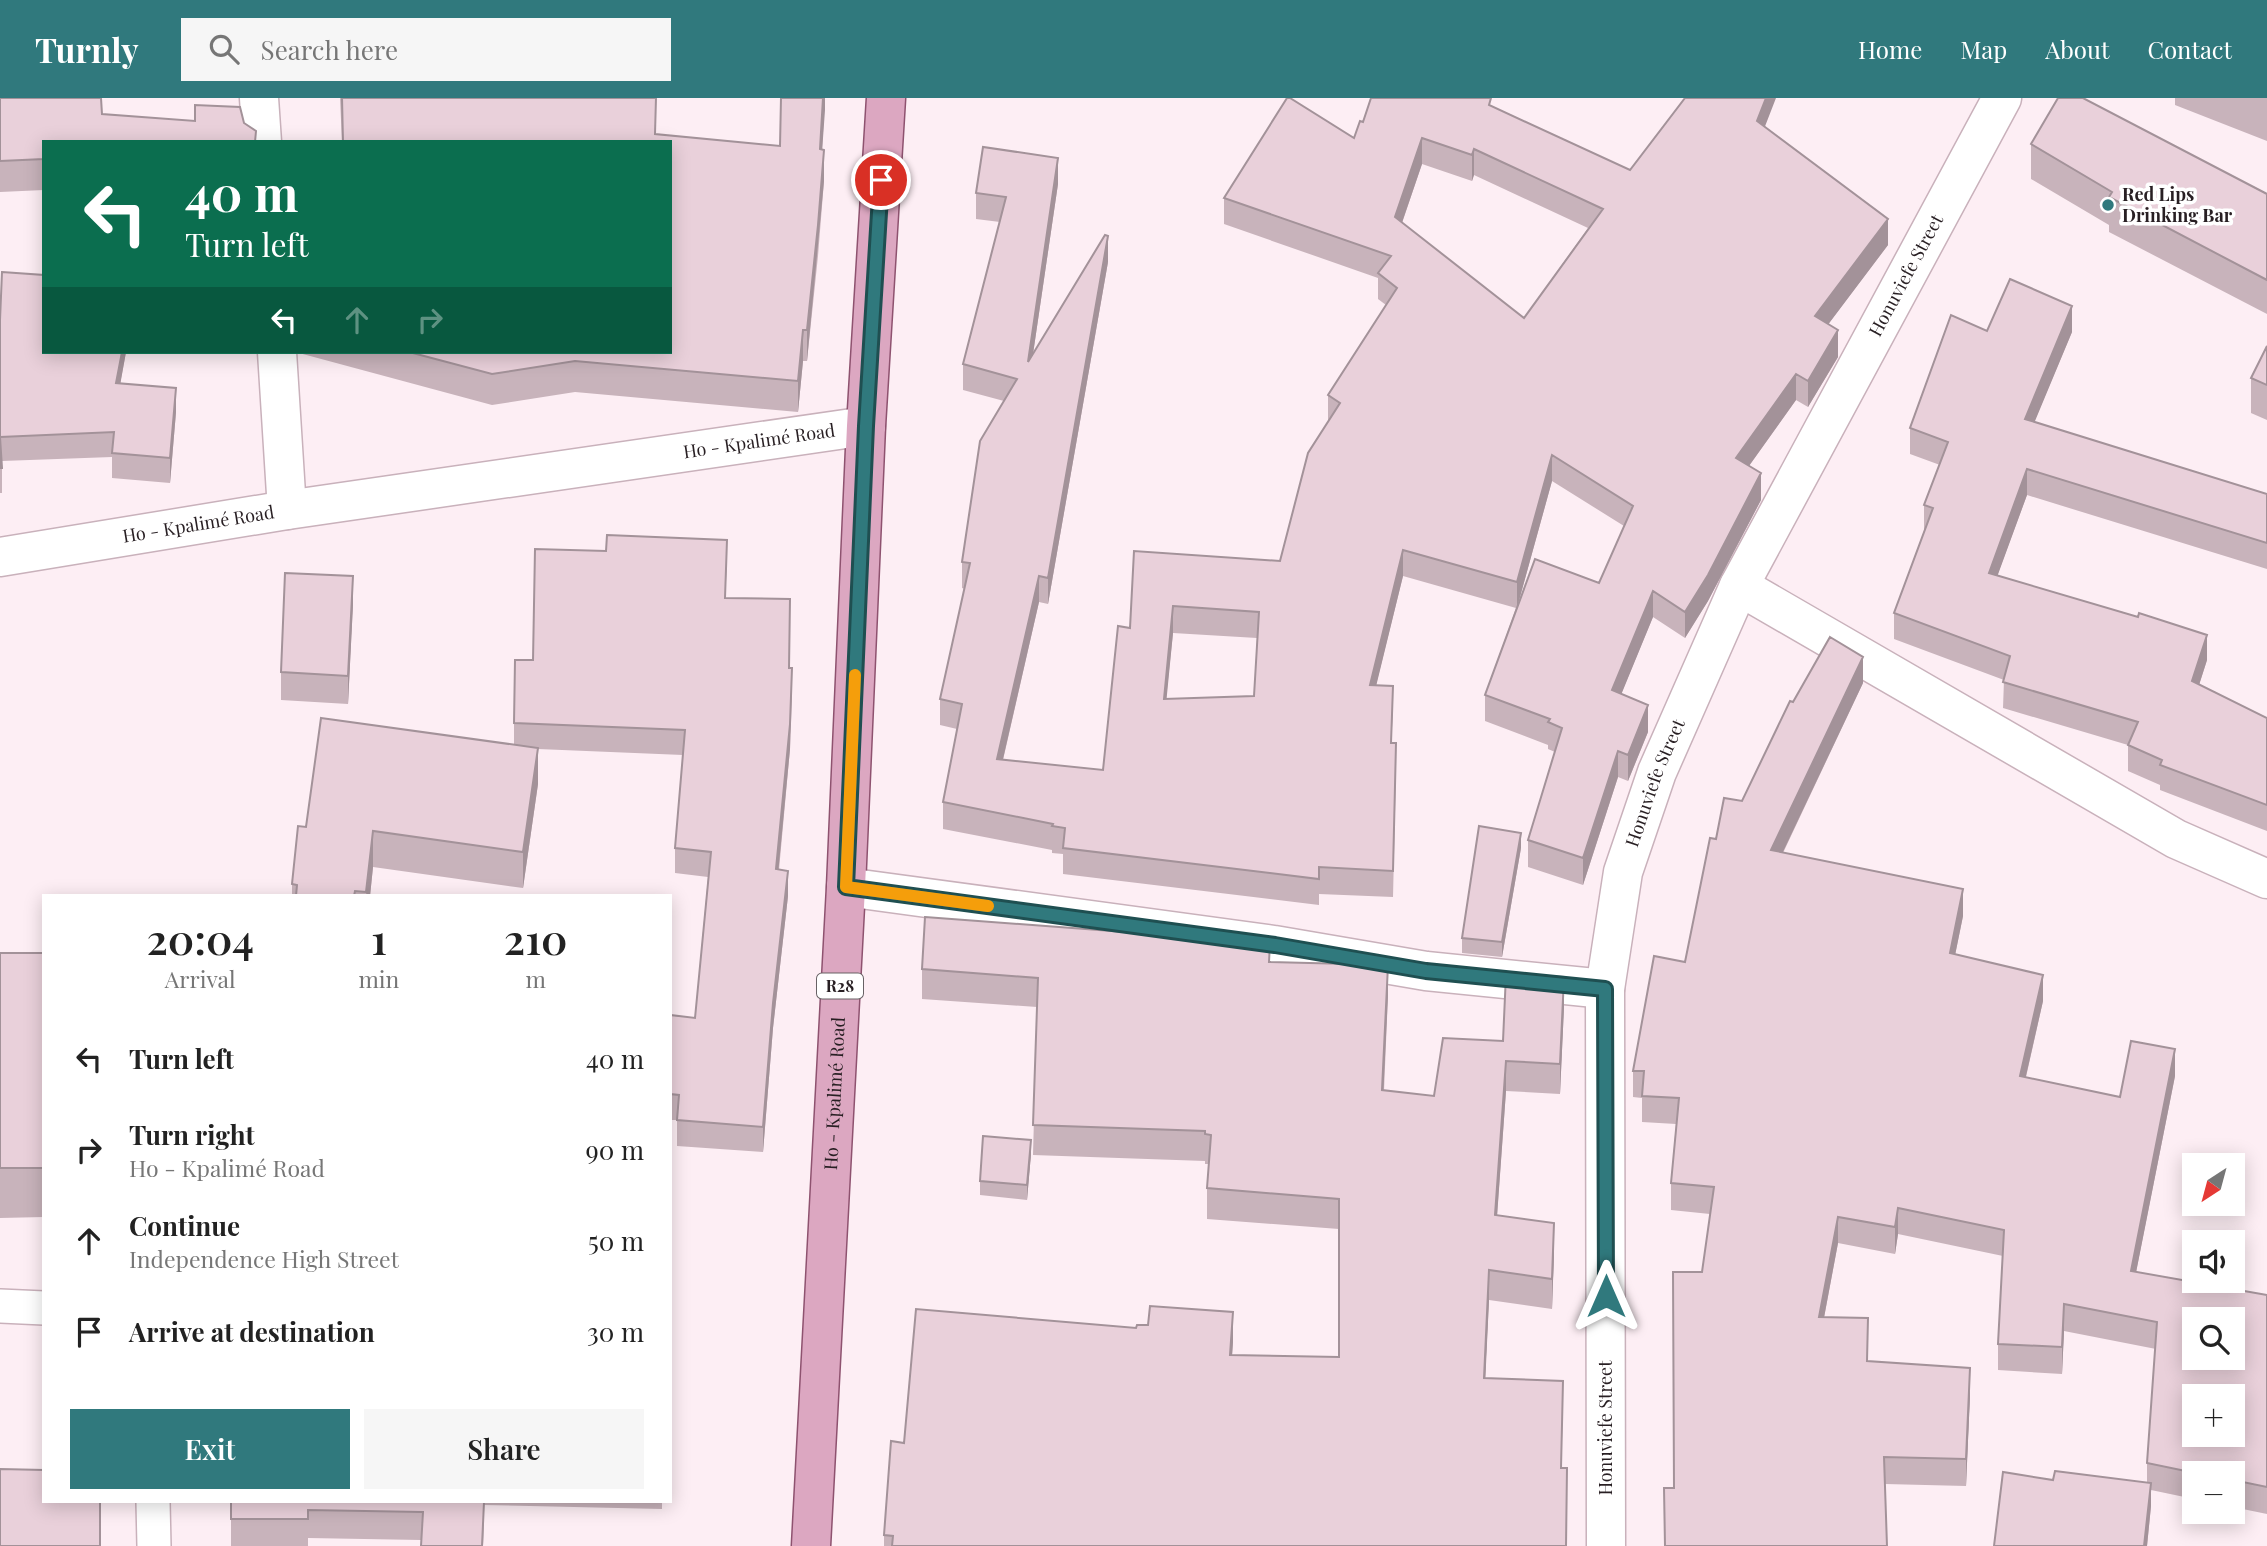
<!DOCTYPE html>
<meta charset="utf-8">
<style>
:root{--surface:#fff;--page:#f6f6f6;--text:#222;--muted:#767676;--accent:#30797d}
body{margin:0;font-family:"Playfair Display",serif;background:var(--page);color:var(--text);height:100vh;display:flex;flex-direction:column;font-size:26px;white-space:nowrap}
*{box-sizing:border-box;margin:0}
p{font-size:23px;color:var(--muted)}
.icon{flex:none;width:38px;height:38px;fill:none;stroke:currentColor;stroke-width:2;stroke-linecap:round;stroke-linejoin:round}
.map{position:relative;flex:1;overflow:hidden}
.details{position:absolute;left:42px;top:796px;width:630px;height:609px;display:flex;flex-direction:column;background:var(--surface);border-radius:0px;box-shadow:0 4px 18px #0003}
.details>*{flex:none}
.banner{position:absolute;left:42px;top:42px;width:630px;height:214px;border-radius:0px;box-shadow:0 4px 18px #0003;background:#0b6e4f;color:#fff;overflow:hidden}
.needle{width:46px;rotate:216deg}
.controls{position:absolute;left:2182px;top:1055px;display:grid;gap:14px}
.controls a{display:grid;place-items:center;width:63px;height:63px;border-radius:0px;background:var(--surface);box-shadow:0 4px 18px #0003;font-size:35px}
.pin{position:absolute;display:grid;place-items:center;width:60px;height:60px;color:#fff;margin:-30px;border:4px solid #fff;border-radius:50%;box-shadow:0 2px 7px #0007}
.me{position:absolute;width:77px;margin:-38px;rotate:0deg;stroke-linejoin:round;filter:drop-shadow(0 0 5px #0008)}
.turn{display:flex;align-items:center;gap:24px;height:147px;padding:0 28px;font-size:32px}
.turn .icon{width:91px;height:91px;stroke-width:2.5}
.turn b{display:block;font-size:49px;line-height:60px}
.lanes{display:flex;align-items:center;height:66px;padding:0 28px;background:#0003;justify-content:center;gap:35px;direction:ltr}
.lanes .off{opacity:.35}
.eta{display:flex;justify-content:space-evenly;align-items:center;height:119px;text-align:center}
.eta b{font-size:42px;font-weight:600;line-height:49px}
.primary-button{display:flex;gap:14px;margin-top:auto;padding:14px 28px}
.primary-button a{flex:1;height:80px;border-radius:0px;background:var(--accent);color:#fff;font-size:28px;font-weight:600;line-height:80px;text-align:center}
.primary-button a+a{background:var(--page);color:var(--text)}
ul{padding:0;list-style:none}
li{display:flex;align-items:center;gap:21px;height:91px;padding:0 28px}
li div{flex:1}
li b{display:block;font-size:26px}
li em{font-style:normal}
header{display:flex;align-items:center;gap:42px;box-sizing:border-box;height:98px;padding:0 35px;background:var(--accent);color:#fff}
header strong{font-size:33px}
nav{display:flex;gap:38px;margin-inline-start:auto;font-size:24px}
.search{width:490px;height:63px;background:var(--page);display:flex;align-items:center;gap:18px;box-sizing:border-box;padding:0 24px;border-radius:0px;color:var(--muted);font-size:26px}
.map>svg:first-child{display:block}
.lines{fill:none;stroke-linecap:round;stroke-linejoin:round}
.lane-casing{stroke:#c9b1bb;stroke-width:36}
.street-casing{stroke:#c9b1bb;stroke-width:41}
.secondary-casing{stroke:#c9b1bb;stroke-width:41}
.primary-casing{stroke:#8e526f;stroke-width:41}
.lane{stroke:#fff;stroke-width:33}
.street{stroke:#fff;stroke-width:38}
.secondary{stroke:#fff;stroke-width:38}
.primary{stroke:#dca7c1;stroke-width:38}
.wall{fill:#c8b3bb;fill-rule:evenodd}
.shaded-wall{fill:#a39299}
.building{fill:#e9d0da;stroke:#a39299;stroke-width:2;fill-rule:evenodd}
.route-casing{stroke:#1f4f51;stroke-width:18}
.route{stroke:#30797d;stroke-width:12}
.slow{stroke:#f59e0b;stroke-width:12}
.poi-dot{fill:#30797d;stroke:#fff;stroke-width:2.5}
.labels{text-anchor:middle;stroke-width:7;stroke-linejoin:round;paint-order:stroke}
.shield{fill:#fff;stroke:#686265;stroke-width:2}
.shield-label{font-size:16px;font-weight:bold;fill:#281f23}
.poi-label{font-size:18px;font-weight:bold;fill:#281f23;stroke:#fff;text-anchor:start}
.street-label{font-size:18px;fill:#281f23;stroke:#fff}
</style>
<header>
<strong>Turnly</strong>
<div class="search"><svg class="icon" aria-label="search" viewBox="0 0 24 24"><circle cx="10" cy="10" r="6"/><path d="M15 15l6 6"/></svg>Search here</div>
<nav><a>Home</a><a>Map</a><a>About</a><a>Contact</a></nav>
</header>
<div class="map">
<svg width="2267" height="1448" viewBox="0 0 2267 1448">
<rect width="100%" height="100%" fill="#fdeef4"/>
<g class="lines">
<!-- lane casing -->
<g class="lane-casing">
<path id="lane" d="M0,1208l44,2
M153,1404l1,44"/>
</g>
<!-- street casing -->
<g class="street-casing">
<g id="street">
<path d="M259,0l3,44"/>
<path d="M277,254l10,158"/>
<path d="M1739,488l437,253 91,40"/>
<path d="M846,789l428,58 152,26 179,18"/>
<path id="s1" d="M1606,1448l-1,-557 18,-117 34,-100 82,-186 263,-488"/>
</g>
</g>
<!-- secondary casing -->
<g class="secondary-casing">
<g id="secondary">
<path id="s2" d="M0,459l287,-47 579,-84"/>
</g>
</g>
<!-- primary casing -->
<g class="primary-casing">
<g id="primary">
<path id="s3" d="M811,1448l35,-659 20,-461 20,-328"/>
</g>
</g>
<!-- lane -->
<use href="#lane" class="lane"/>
<!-- street -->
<use href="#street" class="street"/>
<!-- secondary -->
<use href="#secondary" class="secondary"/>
<!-- primary -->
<use href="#primary" class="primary"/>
</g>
<!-- wall -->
<path class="wall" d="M0,0l102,16 93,7 49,2 -200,19v48l-44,2z
M340,0h316v36l124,12 45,-48 -3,52 2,31 -6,75 -11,105h-4l-5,51 -223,-20 -83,13 -193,-52v-1h371v-210h-328z
M2175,0h92v43l-92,-36z
M1492,8l138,64 135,-43 123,118 -60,79 10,33 -30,50 -12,-7 -47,66 12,34 -53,101 -23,37 -32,-21 -32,77 27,38 -20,49 -10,-4 -35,108 -55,-18v-27l27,-88 -7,-3v-4l-63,-24v-26l31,-87 -113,-32 -27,109 17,28 -2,30 5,27 -3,127 -74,-3v11l-256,-31v-20l-11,-1v-3l-109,-21v-27l14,-73 -17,-4v-26l25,-110 -3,-1v-26l42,-161 -41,-11v-26l37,-142 -24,-3v-26l82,-9 -25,170 75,-92 -60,342 -9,-2 -36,158 100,10 27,-142 4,-77 146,10 48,-140v-26l58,-90 -8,-6v-21l-154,-54v-26l130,-60 9,-16zM1422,66l50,17 2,-6 114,53 -64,90 -122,-95zM1552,383l72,45 -25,57 -81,21zM1173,535l84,5 -3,58 -88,3z
M2031,46l236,50v120l-158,-82v-7l-78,-46z
M0,222l126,32 -6,32 56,28 -6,71 -58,-5v-21l-110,4v32h-2z
M1987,233l85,1 -38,90 233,72v75l-240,-74 -30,81 210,84 -8,25 68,33v113l-107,-41v-5l-32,-14v-26l-125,-37 1,-28 -110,-41v-26l30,-82v-26l16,-40 -30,-11v-26z
M2267,248v74l-16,-7v-35z
M727,467l-2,33 64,70 3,26 -2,55 -11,121 9,26 -15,132 -10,124 -86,-6v-26h-7v-105l25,3 13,-141 -33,-4v-25l8,-93 -145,-6v35l-15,104 -150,-21 -3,29h-78v-12l14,-57 208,-82v-22l19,-63z
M353,506l-5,100 -67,-4v-28z
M1863,585l-80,170 180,63 -8,39 88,46 -17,76 94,20 55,-21 -39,196 131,23v219l-34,-7v-33h-39v25l-43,-9v16l-4,40h-153l59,-66 94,3v-20l9,-114 -92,-18 -2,43 -64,-4v-26l5,-88 -105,-22 -3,20 -57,-11 -14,75 44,43 102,34 -4,91 -81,-2 2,62h-222l-1,-58h10l36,-274 -39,-4v-27l5,-59 -34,-2v-24l-9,-1v-26l52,-109 31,-123 26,-38 51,-99z
M1521,750l-19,109 -40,-4v-15z
M0,855h44v264l-44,1z
M1270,864l118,33 -4,96 50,5 69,-55 61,-34 -4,87 -54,-3 -9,124 57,38 -2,56 -63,-9 -4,78 78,33 -2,57 6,78h-683v-11l20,-92 329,-101 -1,13 107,2v-128l-132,-10v-31l2,-24h-4v-3l-172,-6 4,-148 -115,-8v-30z
M1031,1056l-4,46 -47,-5v-14z
M231,1404h431v7l-178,-4 -1,41h-62v-6l-113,-2v8h-77z"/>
<!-- shaded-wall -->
<path class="shaded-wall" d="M823,0h2v12l-5,70v-31z
M1766,0h10l-19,49v-26z
M1422,40v26l-27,79v-26z
M1474,51v26l-2,6v-26z
M824,52v31l-17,180v-31z
M1058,60v26l-30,204v-26z
M1888,121v26l-73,97v-26z
M1108,138v26l-60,342v-26z
M2072,208v26l-47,113v-26z
M803,232v31l-5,51v-31z
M1838,232v27l-30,50v-26z
M122,254h4l-10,56v-25z
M1796,276v26l-60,84v-26z
M176,290v24l-6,71v-25z
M1552,357v26l-35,127v-26z
M2027,371v26l-38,104v-26z
M1761,375v27l-53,101 -23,37v-26z
M1403,452v26l-33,135v-26z
M353,478v28l-5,100v-28z
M1039,478v26l-42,183v-26z
M1653,493v26l-41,100v-27z
M1173,508v27l-9,92v-26z
M2207,537v25l-15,47v-26z
M1863,559v26l-92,194v-27z
M792,570l-2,81 -14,146v-26z
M1648,607v27l-20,49v-26z
M538,650v36l-15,104v-36z
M1618,653v26l-35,108v-27z
M373,733v36l-3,29h-4z
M1521,735v15l-19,109v-15z
M788,773v25l-15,132 -10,124v-25l10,-124z
M1963,791v27l-13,64v-27z
M1388,867v30l-6,125v-30z
M2043,877v26l-23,101v-26z
M1564,879v30l-4,87v-30z
M2175,951v27l-44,222v-27z
M1506,963v30l-11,154v-30z
M1031,1042v14l-4,46v-15z
M1898,1110v26l-3,20v-27z
M1838,1119v26l-19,101v-27z
M1554,1125v30l-2,56v-30z
M1489,1172v30l-5,108v-30z
M2064,1206v27l-2,43v-27z
M1233,1214v30l-3,43v-30z
M1970,1270v27l-4,91v-27z
M2151,1385v23l-4,40h-3z
M484,1404l-1,44h-1z"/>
<!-- building -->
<path class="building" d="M0,0h101l1,16 93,7v-16l45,2 4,16 12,8 -1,11h-211v17l-44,2z
M342,0h314l-1,36 125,12 1,-48h42l-3,51 4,1 -6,75 -11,105h-4l-5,51 -223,-20 -83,13 -83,-22h261v-210h-327z
M1287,0h3l64,40 6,-17 3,1 8,-24h120l-2,7 141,65 55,-72h81l-9,23 131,98 -73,97 23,14 -30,51 -12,-7 -60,84 25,15 -53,102 -23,37 -32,-21 -41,99 36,15 -20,50 -10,-4 -35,107 -55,-18 34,-112 -14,-6 2,-3 -65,-24 50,-136 64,24 34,-77 -81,-51 -35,127 -114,-32 -33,135 23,1 -2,57h5l-3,128 -74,-4v12l-256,-31 2,-20 -13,-2 1,-2 -110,-22 19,-98 -22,-5 30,-136 -8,-1 18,-121 37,-62 -54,-15 43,-167 -30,-4 7,-46 75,11 -30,204 77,-127 3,1 -60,342 -9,-2 -42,183 106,11 15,-144 12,2 4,-77 146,10 28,-108 32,-50 -12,-8 69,-107 -19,-15 13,-17 -167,-58zM1422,40l50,17 2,-6 129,60 -79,109 -129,-101zM1173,508l86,6 -5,84 -90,3z
M2058,0h25l184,96v86l-158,-83 3,-5 -81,-48z
M2,174l42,3v77h78l-6,31 60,5 -6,70 -58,-5 2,-21 -114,5 2,31h-2v-148z
M2010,181l62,27 -47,113 242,75v49l-240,-74 -38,104 149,44 1,-4 68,22 -15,46 75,37v87l-107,-40 2,-5 -34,-15 10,-23 -135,-40 7,-26 -116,-43 39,-105 -9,-3 24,-63 -38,-14 41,-113 36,16z
M2267,248v39l-16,-7z
M607,437l120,5 -2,58 65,1 -1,69h3l-2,56 -14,145 12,2 -15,132 -10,124 -86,-7 2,-25 -9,-1v-79l25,3 16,-166 -36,-4 10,-118 -171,-7 1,-63h18l2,-111 71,2z
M285,475l68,3 -5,100 -67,-4z
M1830,539l33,20 -92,193 192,39 -13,64 93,22 -23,101 100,21 11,-56 44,8 -44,222 136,24v192l-34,-7v-6h-33l-53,-11 10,-141 -93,-18 -2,43 -64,-3 6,-114 -106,-22 -3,19 -57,-10 -19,100 49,1 -1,43 103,7 -4,91 -82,-2 3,89h-222l-1,-58h10l-1,-216h29l12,-85 -43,-4 8,-85 -37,-2 2,-25h-11l21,-115 31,6 25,-124 6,1 8,-41 18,3 48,-100 3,1zM2194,1222h39v38h-39zM2194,1298h39v39h-39z
M321,620l217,30 -15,104 -150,-21 -7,61 -11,-1 -1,5h-58l1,-11 -5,-1 6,-58 8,1z
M1479,728l42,7 -19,109 -40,-4z
M925,819l345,26 -1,19 119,3 -6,125 52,6 9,-58 60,3 3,-67 58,3 -4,87 -54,-3 -11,154 59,8 -2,56 -63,-9 -5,108 79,3 -2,87h6l-1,78h-674l1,-10 -9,-1 7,-94 13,2 12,-134 220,19 1,-3h11l2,-19 83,6 -3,43 109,2v-158l-132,-11 4,-53 -6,-1v-3l-172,-6 5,-147 -116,-9z
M0,855h44v215h-44z
M983,1038l48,4 -4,45 -47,-4z
M0,1371l44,1v32h56v44h-100z
M2055,1373l96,12 -7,63h-150l9,-74 50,8z
M231,1404h253l-2,44h-61l2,-34 -115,-2v9h-77z"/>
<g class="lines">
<!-- route casing -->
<g class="route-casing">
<path id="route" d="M881,82l-15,246 -20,461 429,58 151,26 179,18 1,307"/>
</g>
<!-- route -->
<use href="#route" class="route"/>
<!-- slow -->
<path class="slow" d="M855,577l-9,212 142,19"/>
</g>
<!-- markers -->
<circle class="poi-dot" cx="2108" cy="107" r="7"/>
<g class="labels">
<!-- shield labels -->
<rect class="shield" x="817" y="875.5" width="46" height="25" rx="5"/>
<g class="shield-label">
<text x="840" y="894">R28</text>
</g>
<!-- poi labels -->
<g class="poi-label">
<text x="2122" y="103">Red Lips<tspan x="2122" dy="21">Drinking Bar</tspan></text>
</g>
<!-- street labels -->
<g class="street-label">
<text dy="6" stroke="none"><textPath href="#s1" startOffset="1337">Honuviefe Street</textPath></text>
<text dy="6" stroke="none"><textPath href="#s2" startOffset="768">Ho - Kpalimé Road</textPath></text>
<text dy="6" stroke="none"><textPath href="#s2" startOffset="201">Ho - Kpalimé Road</textPath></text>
<text dy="6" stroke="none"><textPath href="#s1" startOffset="770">Honuviefe Street</textPath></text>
<text dy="6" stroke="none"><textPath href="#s3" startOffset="453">Ho - Kpalimé Road</textPath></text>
<text transform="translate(1606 1330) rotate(-90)" y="6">Honuviefe Street</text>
</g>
</g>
</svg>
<div class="controls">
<a><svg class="needle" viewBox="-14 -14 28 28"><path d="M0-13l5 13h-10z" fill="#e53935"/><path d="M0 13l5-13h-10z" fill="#767676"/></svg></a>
<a><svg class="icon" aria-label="sound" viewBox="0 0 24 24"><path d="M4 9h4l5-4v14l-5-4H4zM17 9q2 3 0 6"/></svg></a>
<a><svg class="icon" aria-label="search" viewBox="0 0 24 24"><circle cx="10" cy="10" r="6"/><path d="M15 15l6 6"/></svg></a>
<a>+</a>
<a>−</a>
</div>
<div class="pin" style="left:881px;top:82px;background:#d93025"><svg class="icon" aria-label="arrive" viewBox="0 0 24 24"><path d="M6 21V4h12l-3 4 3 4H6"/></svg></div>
<svg class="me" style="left:1606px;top:1198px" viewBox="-20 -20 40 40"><path d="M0-17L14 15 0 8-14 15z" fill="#30797d" stroke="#fff" stroke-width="4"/></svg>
<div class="banner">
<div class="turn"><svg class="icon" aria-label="left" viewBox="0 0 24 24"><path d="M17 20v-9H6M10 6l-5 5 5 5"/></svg><div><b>40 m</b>Turn left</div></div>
<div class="lanes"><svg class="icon" aria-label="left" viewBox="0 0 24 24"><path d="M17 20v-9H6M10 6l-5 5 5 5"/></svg><svg class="icon off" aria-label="ahead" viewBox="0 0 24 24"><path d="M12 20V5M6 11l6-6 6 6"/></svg><svg class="icon off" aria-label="right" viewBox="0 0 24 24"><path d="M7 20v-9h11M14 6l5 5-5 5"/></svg></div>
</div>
<section class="details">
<div class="eta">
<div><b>20:04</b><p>Arrival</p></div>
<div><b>1</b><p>min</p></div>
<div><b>210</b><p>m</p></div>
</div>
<ul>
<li><svg class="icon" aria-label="left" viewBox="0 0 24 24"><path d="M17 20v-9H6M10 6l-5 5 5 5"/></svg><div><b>Turn left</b></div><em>40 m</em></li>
<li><svg class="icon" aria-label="right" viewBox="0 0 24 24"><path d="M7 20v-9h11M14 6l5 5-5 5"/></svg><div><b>Turn right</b><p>Ho - Kpalimé Road</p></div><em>90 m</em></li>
<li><svg class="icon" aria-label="ahead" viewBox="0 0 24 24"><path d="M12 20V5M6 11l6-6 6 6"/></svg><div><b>Continue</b><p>Independence High Street</p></div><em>50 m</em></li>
<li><svg class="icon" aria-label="arrive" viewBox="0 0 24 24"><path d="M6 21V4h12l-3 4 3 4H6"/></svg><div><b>Arrive at destination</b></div><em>30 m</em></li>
</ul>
<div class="primary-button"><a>Exit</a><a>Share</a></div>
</section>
</div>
